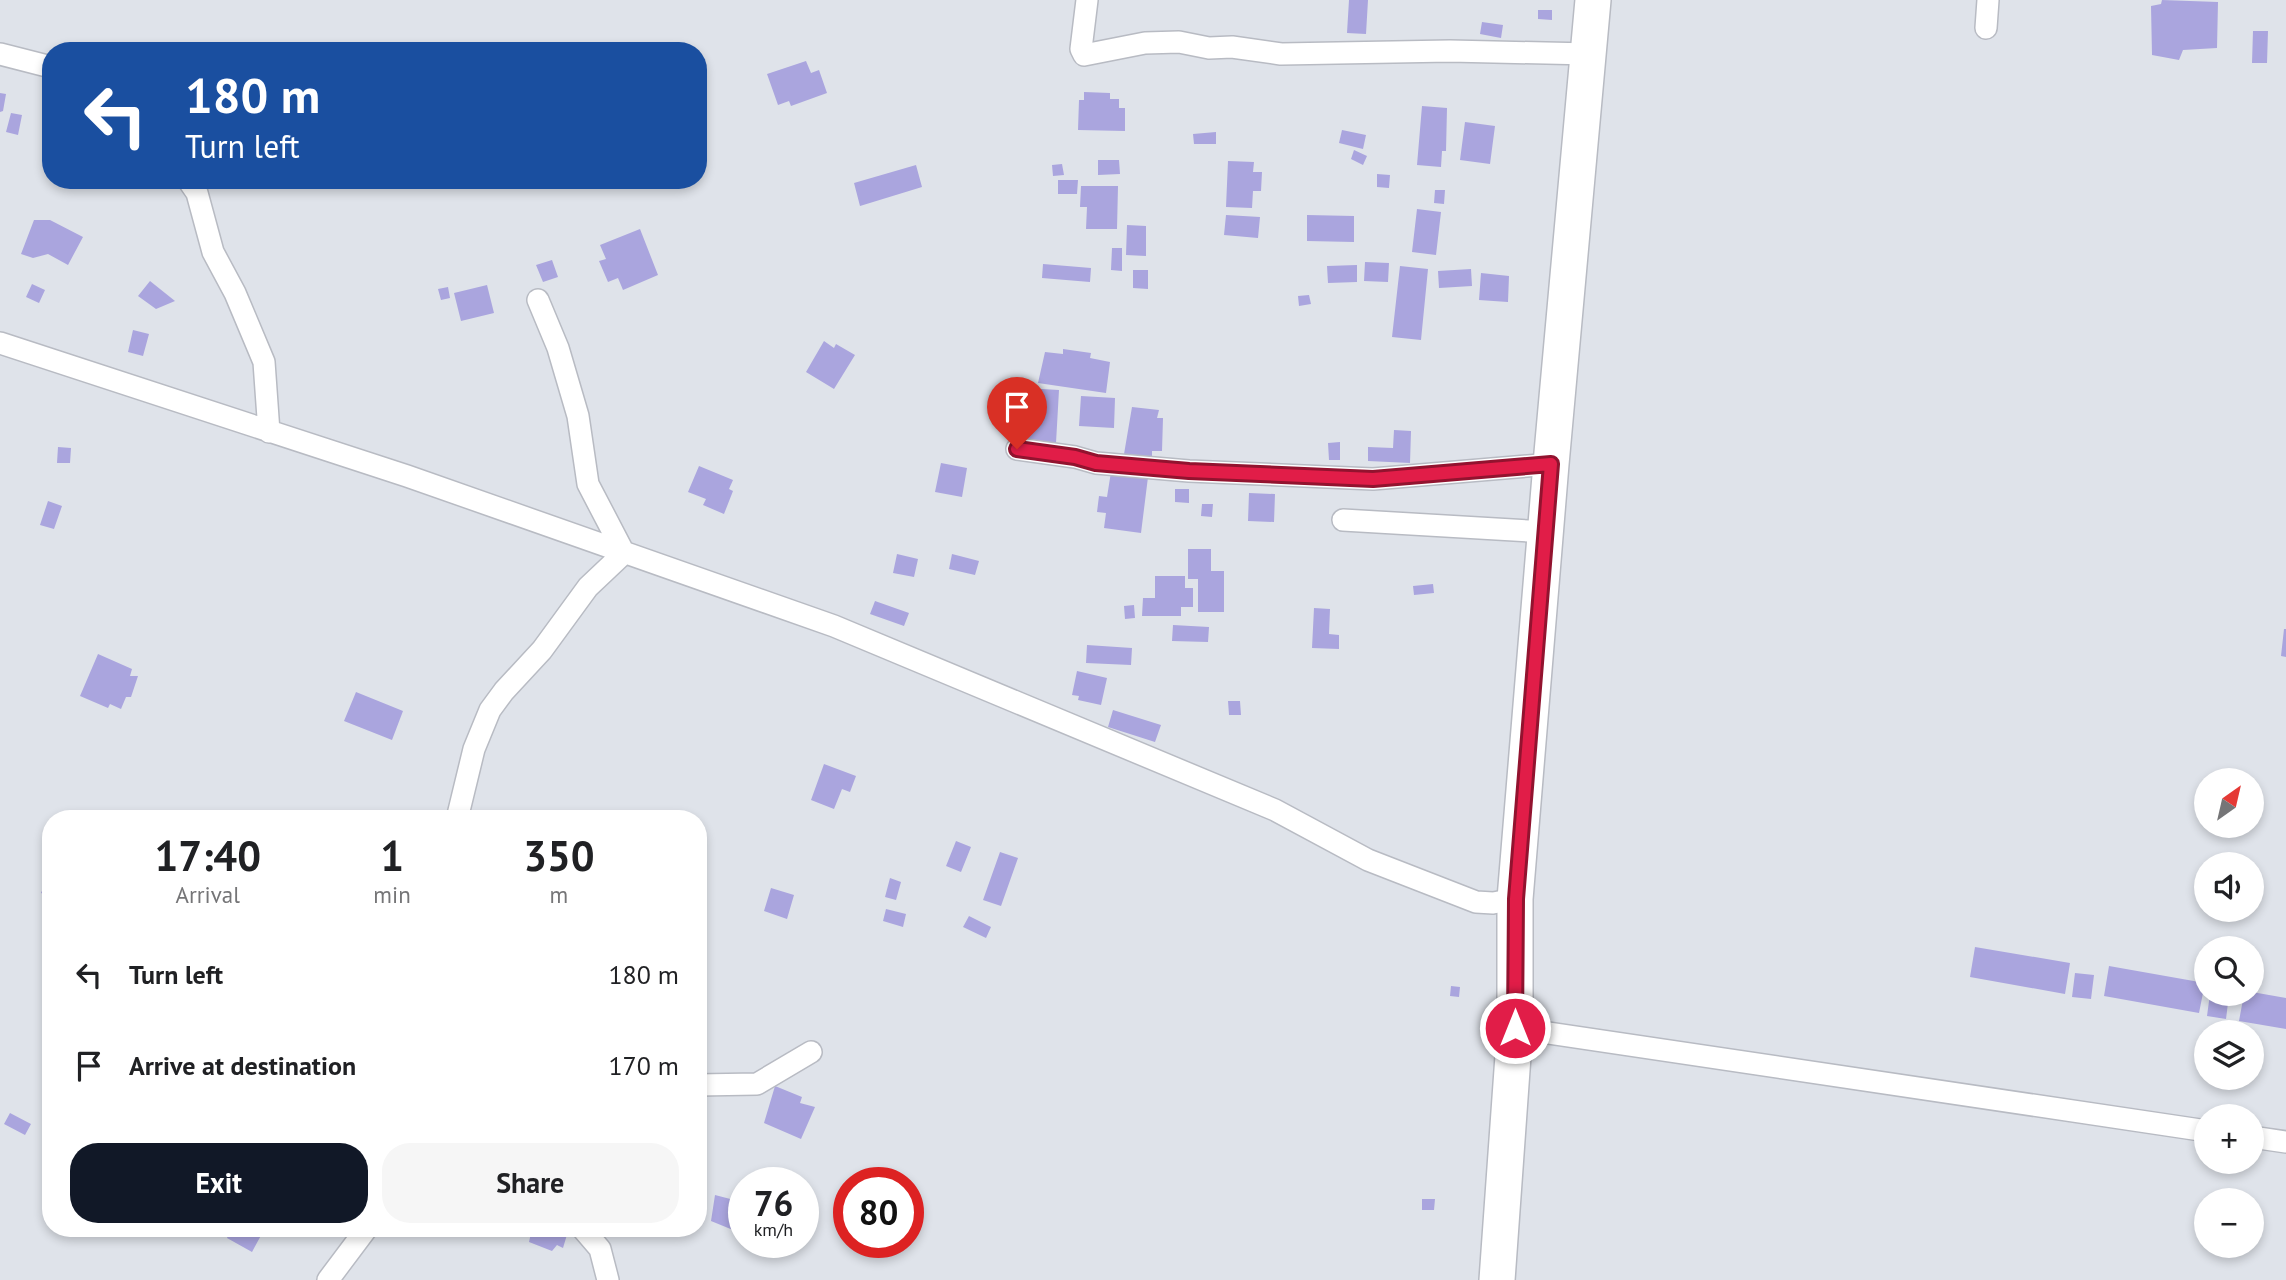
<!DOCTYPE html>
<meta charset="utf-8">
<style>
:root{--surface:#fff;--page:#f6f6f6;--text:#202124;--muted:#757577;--accent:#111827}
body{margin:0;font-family:"PT Sans",sans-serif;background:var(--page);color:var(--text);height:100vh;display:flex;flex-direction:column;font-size:26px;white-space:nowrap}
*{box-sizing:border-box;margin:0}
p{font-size:23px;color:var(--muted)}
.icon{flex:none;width:38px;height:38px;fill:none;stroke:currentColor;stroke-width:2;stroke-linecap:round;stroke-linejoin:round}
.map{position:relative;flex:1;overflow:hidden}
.side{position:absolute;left:42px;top:810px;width:665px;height:427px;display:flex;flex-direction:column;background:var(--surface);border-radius:28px;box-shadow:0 4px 10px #0003}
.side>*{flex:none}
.guide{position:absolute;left:42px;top:42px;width:665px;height:147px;border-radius:28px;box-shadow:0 4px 10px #0003;background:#1a4fa0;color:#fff;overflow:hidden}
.needle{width:46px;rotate:34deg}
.fabs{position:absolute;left:2194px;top:768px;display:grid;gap:14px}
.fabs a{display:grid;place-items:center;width:70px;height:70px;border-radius:50%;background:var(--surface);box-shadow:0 4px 10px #0003;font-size:35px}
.speed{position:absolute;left:728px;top:1167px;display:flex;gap:14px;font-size:35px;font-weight:700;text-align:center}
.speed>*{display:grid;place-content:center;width:91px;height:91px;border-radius:50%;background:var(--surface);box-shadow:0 4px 10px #0003;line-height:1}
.speed small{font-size:18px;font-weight:400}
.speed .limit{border:10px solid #d22;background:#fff;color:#111}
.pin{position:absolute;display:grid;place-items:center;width:60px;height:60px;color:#fff;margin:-72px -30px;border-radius:50% 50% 50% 0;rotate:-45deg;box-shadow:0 0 7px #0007}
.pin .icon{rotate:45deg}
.me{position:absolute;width:77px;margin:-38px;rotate:0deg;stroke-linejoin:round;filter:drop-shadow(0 0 5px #0008)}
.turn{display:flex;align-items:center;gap:24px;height:147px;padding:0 28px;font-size:32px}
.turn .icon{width:91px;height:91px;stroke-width:2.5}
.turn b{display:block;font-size:49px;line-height:60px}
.eta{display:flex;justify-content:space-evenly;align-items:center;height:119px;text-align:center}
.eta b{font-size:42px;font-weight:800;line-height:49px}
.button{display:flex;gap:14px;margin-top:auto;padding:14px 28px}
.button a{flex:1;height:80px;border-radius:28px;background:var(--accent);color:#fff;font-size:28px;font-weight:800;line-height:80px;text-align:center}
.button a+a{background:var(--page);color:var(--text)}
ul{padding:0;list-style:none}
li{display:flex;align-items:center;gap:21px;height:91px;padding:0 28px}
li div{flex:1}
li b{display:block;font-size:26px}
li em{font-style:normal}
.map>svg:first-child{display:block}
.building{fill:#aaa5de}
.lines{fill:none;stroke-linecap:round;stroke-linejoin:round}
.minor-casing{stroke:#b8bbc3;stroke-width:24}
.trunk-casing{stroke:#b8bbc3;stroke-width:38}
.minor{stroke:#fff;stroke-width:21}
.trunk{stroke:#fff;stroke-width:35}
.route-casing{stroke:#92132f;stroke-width:18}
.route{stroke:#e11d48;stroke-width:12}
</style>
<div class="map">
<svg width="2286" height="1280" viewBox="0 0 2286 1280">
<rect width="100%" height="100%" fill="#dfe3ea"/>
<!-- building -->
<path class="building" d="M1349,0h19l-2,34 -19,-1z
M2162,0l56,2 -1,46 -34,2 -4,10 -27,-5 -1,-49 10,-2z
M1538,10h14v10l-14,-1z
M1482,22l21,3 -2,13 -21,-4z
M2253,31h15l-1,32h-15z
M806,61l5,12 8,-3 8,23 -36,13 -2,-5 -11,4 -11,-31z
M1084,92l26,1v6h9v9h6v23l-47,-1 1,-30h5z
M0,93l6,1 -3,17 -3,1z
M1422,106l25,2 -1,43h-4l-1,16 -24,-2z
M11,113l11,2 -4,20 -12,-3z
M1465,122l30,4 -5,38 -30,-4z
M1342,130l24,5 -3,14 -24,-6z
M1216,132v12h-22l-1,-10z
M1354,150l13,6 -4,9 -12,-6z
M1098,160h21l1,14 -22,1z
M1228,161l26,1 -1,10h9l-1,19h-8l-1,17 -26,-1z
M1062,164l2,11 -11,1 -1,-11z
M916,165l6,22 -62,19 -6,-23z
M1377,174l13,1 -1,13 -12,-1z
M1058,180h20l-1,14h-19z
M1081,186h37l-1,43h-31l1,-22h-7z
M1435,190h10l-1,14 -10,-1z
M1417,209l24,3 -5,43 -24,-3z
M1226,215l34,2 -2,21 -34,-3z
M1307,215l47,1v26l-47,-1z
M34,220h16l33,17 -15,28 -20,-11 -15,4 -12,-4z
M1127,225l19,1v30l-20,-1z
M640,229l18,46 -35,15 -5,-12 -10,4 -9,-21 7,-2 -6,-14z
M1112,248h10v23l-11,-1z
M552,260l6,17 -15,5 -7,-17z
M1365,262l24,1 -1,19 -24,-1z
M1043,264l48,4 -1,14 -48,-4z
M1357,265v17l-29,1 -1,-17z
M1400,266l28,3 -7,71 -29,-3z
M1471,269l1,17 -33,2 -1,-17z
M1133,270h15v19l-15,-1z
M1481,273l28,3 -1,26 -29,-2z
M150,281l25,20 -19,8 -18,-13z
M32,284l13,6 -6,13 -13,-6z
M487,285l7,28 -33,8 -7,-28z
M448,287l2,11 -9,2 -3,-11z
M1309,295l2,9 -12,2 -1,-10z
M133,330l16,4 -6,22 -15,-4z
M824,341l10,7 2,-4 19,11 -21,34 -28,-17z
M1063,349l28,4 -1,5 20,4 -4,31 -68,-10 7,-31 18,2z
M1025,388l34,2 -3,53 -34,-2z
M1081,396l34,2 -1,30 -35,-2z
M1132,407l27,3 -2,8h6l-1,33h-10v11l-29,-2z
M1394,430l17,1 -1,32 -42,-2v-14l25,1z
M1340,442v18h-11l-1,-17z
M58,447l13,1 -1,15h-13z
M941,463l26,5 -5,29 -27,-5z
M699,466l34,14 -4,9 4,2 -9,23 -21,-9 3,-6 -18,-7z
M1111,472l37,5 -7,56 -37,-5 2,-15 -9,-1 2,-16 8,1z
M1175,489h14v14l-14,-1z
M1249,493l26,1 -1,28 -26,-1z
M48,501l14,5 -8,23 -14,-4z
M1202,504h11l-1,13 -11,-1z
M1188,549h23v22h13v41h-26v-33h-10z
M897,554l21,5 -4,18 -21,-4z
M952,554l27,7 -4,14 -26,-6z
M1155,576h30v12h8v19h-12v9h-39l1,-18h12z
M1433,584l1,9 -20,2 -1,-9z
M875,601l34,12 -5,13 -34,-12z
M1134,605l1,13 -10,1 -1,-13z
M1314,608l16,1 -1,25 10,1v14l-27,-1z
M1173,625l36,2 -1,15 -36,-1z
M2284,629h2v28l-5,-1z
M1087,645l45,3 -1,17 -45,-2z
M98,654l34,15 -2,7h8l-7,21h-5l-5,12 -11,-5 -2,4 -28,-12z
M1077,671l30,7 -6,27 -23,-5 1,-4 -7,-1z
M356,692l47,19 -11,29 -48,-19z
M1228,701h12l1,14h-12z
M1113,710l48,15 -6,17 -47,-15z
M824,764l32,12 -6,16 -8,-3 -8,20 -23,-9z
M956,841l15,6 -10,25 -15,-6z
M1000,852l18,6 -17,48 -18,-6z
M51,870v27l-10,-4z
M890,878l11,4 -5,18 -11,-3z
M771,888l23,7 -7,24 -23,-8z
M886,909l20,5 -3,13 -20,-6z
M969,916l22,11 -5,11 -23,-11z
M1975,947l95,16 -5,31 -95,-17z
M2109,966l96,17 -6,30 -95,-17z
M2075,973l19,2 -3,24 -19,-2z
M1451,986l9,1 -1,10 -9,-1z
M2252,992l34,6v31l-47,-8 5,-27z
M2210,994l19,1 -3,24 -19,-3z
M775,1086l27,11 -2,6 15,4 -14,32 -37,-16z
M10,1113l21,11 -6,11 -21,-11z
M51,1114v28l-9,-4 5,-11 -2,-1z
M715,1195l23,6 -5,29 -22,-9z
M1422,1199h13l-1,11h-12z
M231,1228h34l-13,24 -25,-14z
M524,1228h45l-6,20 -6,-3 -5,6 -23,-9 2,-9 -8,-2z"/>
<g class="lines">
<!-- minor casing -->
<g class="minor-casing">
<path id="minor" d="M1087,0l-6,49 3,6 61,-12 34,-1 30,6 23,-1 49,7 169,-3 140,3
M1986,28l2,-28
M0,54l51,13
M188,180l9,13 16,59 22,41 29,69 5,70
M0,343l407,133 427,150 441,184 93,50 108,42 17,1 22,-4
M1017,449l58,8 21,6 93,8 184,8 178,-15
M1343,520l203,12
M457,819l17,-70 16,-39 14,-19 38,-41 46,-63 36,-34 -36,-69 -10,-68 -20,-68 -20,-48
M1515,1028l692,103
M698,1085l59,-1 54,-32
M2252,1137l34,5
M582,1228l18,21 8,31
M328,1280l39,-52"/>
</g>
<!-- trunk casing -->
<g class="trunk-casing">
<path id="trunk" d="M1497,1280l18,-252v-129l36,-435 42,-464"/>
</g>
<!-- minor -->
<use href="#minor" class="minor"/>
<!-- trunk -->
<use href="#trunk" class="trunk"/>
</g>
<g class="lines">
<!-- route casing -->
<g class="route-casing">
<path id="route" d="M1017,449l58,8 21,6 93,8 184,8 178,-15 -35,435 -1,129"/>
</g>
<!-- route -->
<use href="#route" class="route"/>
</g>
</svg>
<div class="fabs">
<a><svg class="needle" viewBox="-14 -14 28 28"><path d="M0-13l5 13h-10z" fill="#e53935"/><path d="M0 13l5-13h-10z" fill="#757577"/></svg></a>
<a><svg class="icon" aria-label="sound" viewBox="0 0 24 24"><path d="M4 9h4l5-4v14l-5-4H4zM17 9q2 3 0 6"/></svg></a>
<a><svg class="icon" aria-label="search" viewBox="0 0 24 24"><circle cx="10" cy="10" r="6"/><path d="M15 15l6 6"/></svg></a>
<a><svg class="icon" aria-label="layers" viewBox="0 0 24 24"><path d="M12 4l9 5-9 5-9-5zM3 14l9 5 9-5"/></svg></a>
<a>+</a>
<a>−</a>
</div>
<div class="speed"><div>76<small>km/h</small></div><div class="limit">80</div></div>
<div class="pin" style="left:1017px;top:449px;background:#d93025"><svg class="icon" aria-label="arrive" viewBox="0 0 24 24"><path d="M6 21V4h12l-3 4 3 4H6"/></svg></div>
<svg class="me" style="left:1515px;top:1028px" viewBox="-20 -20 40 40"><circle r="17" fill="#e11d48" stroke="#fff" stroke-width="3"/><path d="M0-11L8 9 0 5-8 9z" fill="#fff"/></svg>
<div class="guide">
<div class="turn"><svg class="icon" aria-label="left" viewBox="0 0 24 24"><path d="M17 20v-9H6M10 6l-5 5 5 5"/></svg><div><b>180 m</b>Turn left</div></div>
</div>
<section class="side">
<div class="eta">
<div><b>17:40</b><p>Arrival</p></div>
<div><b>1</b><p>min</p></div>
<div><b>350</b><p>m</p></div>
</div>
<ul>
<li><svg class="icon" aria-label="left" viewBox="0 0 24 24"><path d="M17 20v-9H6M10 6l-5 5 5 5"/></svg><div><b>Turn left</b></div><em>180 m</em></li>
<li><svg class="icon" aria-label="arrive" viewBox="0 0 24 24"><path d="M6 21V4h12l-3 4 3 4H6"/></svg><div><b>Arrive at destination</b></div><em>170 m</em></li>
</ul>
<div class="button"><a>Exit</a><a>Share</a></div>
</section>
</div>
